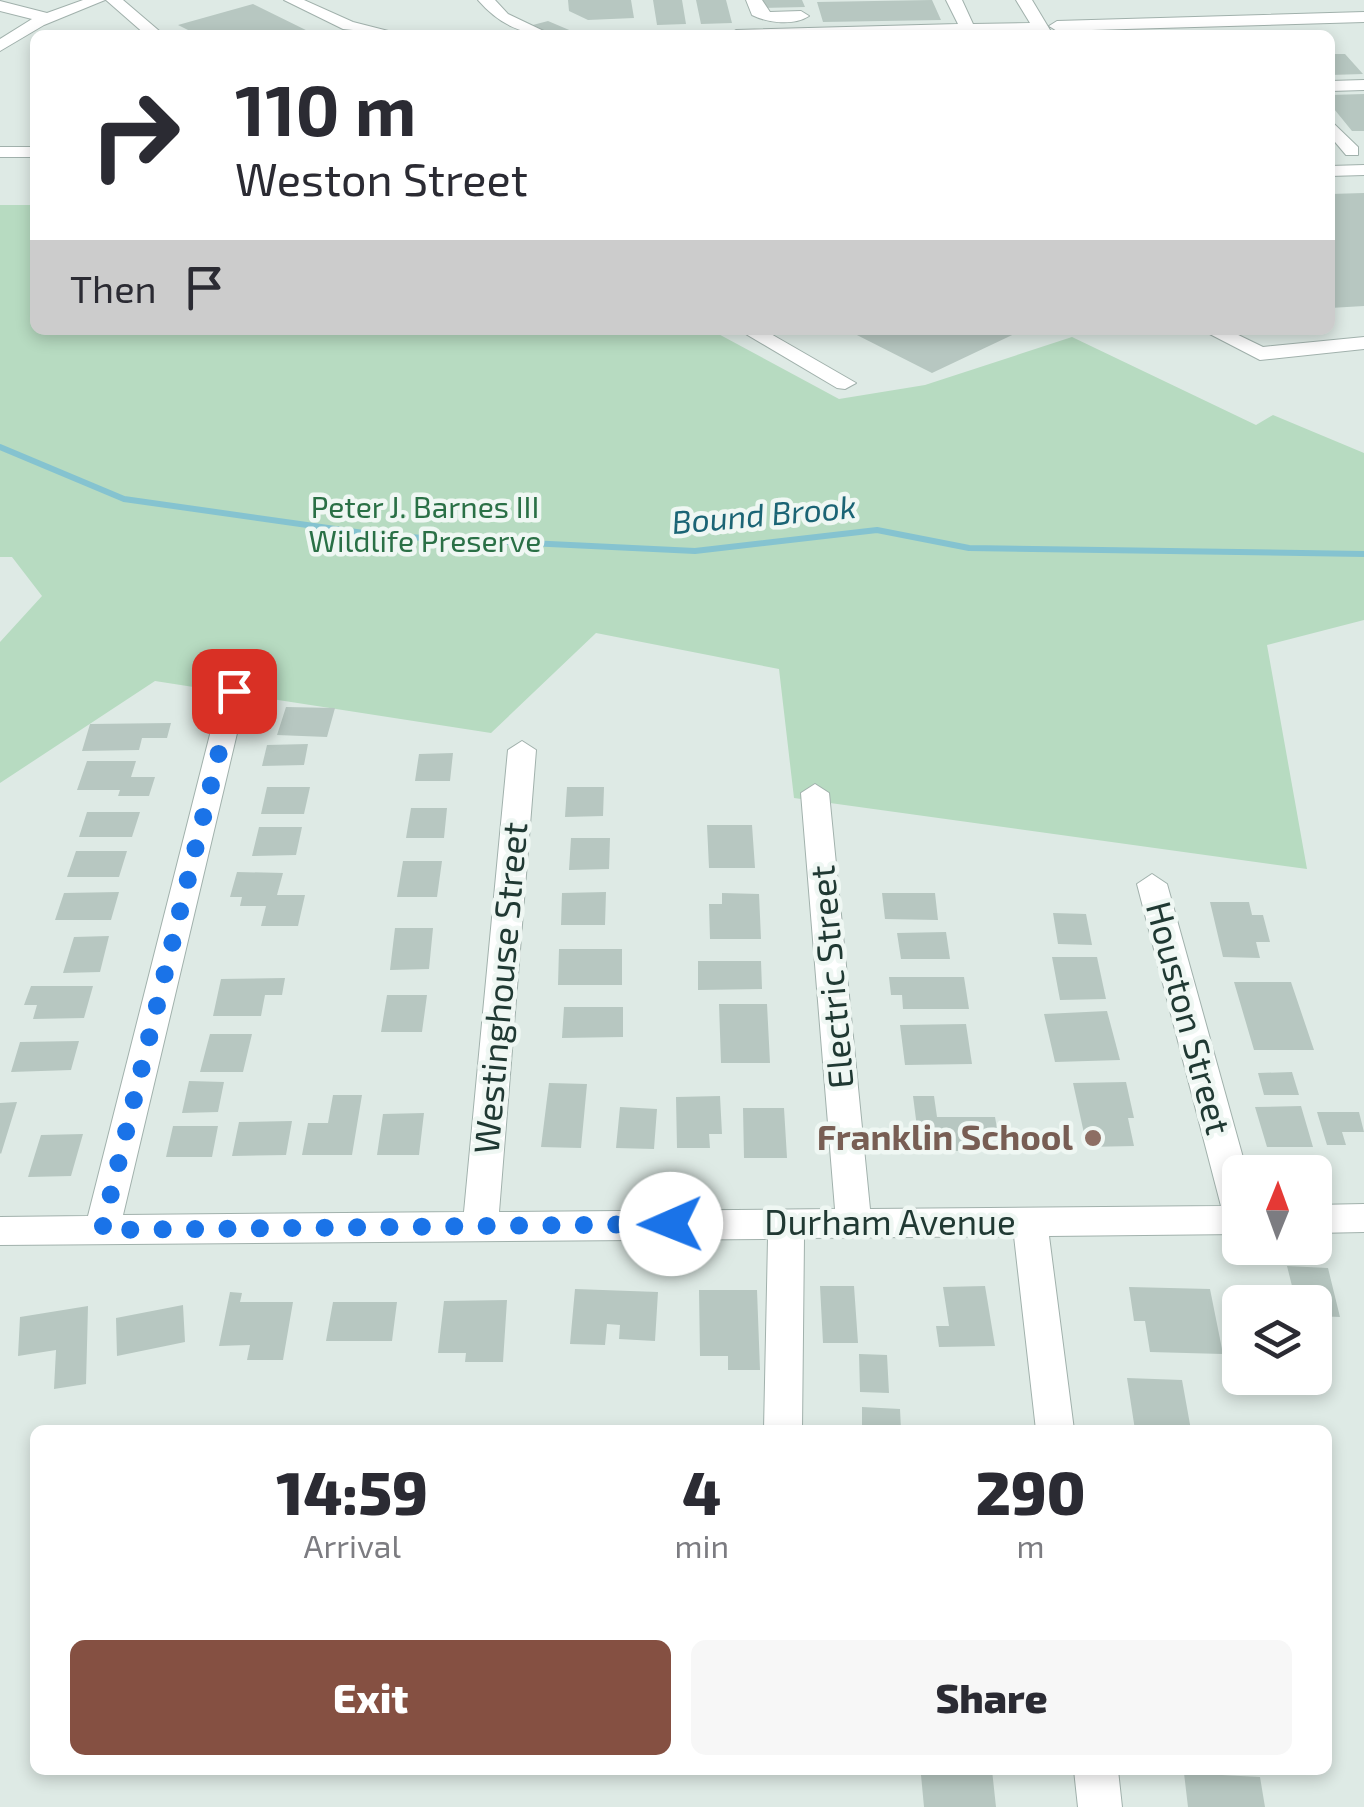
<!DOCTYPE html>
<style>
:root{--surface:#fff;--page:#f7f7f7;--text:#2b2b33;--muted:#7c7c81;--accent:#855042}
body{margin:0;font-family:"Exo 2",sans-serif;background:var(--page);color:var(--text);height:100vh;display:flex;flex-direction:column;font-size:38px;white-space:nowrap}
*{box-sizing:border-box;margin:0}
p{font-size:32px;color:var(--muted)}
.icon{flex:none;width:55px;height:55px;fill:none;stroke:currentColor;stroke-width:2;stroke-linecap:round;stroke-linejoin:round}
.map{position:relative;flex:1;overflow:hidden}
.drawer{position:absolute;left:30px;top:1425px;width:1302px;height:350px;display:flex;flex-direction:column;background:var(--surface);border-radius:15px;box-shadow:0 5px 15px #0003}
.drawer>*{flex:none}
.top-card{position:absolute;left:30px;top:30px;width:1305px;height:305px;border-radius:15px;box-shadow:0 5px 15px #0003;background:#fff;color:var(--text);overflow:hidden}
.needle{width:65px;rotate:1deg}
.buttons{position:absolute;left:1222px;top:1155px;display:grid;gap:20px}
.buttons a{display:grid;place-items:center;width:110px;height:110px;border-radius:15px;background:var(--surface);box-shadow:0 5px 15px #0003;font-size:50px}
.pin{position:absolute;display:grid;place-items:center;width:85px;height:85px;color:#fff;margin:-42px;border-radius:20px;box-shadow:0 5px 15px #0006}
.me{position:absolute;width:110px;margin:-55px;rotate:269deg;stroke-linejoin:round;filter:drop-shadow(0 0 8px #0008)}
.turn{display:flex;align-items:center;gap:35px;height:210px;padding:0 40px;font-size:45px}
.turn .icon{width:130px;height:130px;stroke-width:2.5}
.turn b{display:block;font-size:70px;line-height:85px}
.then{display:flex;align-items:center;height:95px;padding:0 40px;background:#0003;gap:20px;font-size:38px}
.eta{display:flex;justify-content:space-evenly;align-items:center;height:170px;text-align:center}
.eta b{font-size:60px;font-weight:800;line-height:70px}
.cta{display:flex;gap:20px;margin-top:auto;padding:20px 40px}
.cta a{flex:1;height:115px;border-radius:15px;background:var(--accent);color:#fff;font-size:40px;font-weight:800;line-height:115px;text-align:center}
.cta a+a{background:var(--page);color:var(--text)}
.map>svg:first-child{display:block}
.green{fill:#b7dbc1}
.lines{fill:none;stroke-linecap:round;stroke-linejoin:round}
.stream{stroke:#85c3d0;stroke-width:6}
.building{fill:#b7c7c1}
.minor-casing{stroke:#a1b1ac;stroke-width:2}
.minor{fill:#fff;fill-rule:evenodd}
.route{stroke:#1a73e8;stroke-width:18;stroke-dasharray:0 32.4}
.education-dot{fill:#8d6e63;stroke:#eff7f3;stroke-width:4}
.labels{text-anchor:middle;stroke-width:9;stroke-linejoin:round;paint-order:stroke}
.far-park-label{font-size:30px;fill:#2a7046;stroke:#eff7f3}
.far-water-label{font-size:32px;font-style:italic;fill:#1b6475;stroke:#eff7f3}
.street-label{font-size:35px;fill:#203933;stroke:#eff7f3}
.education-label{font-size:35px;font-weight:bold;fill:#785e54;stroke:#eff7f3;text-anchor:end}
</style>
<div class="map">
<svg width="1364" height="1807" viewBox="0 0 1364 1807">
<rect width="100%" height="100%" fill="#deeae5"/>
<!-- green -->
<path class="green" d="M0,205h35v125h676l128,69 86,-14 147,-48 184,88 17,-10 91,38v167l-97,25 40,224 -513,-71 -15,-129 -183,-36 -105,100 -336,-52 -155,102v-141l42,-46 -30,-39h-12z"/>
<g class="lines">
<!-- stream -->
<path class="stream" d="M0,447l124,52 261,37 310,15 182,-21 92,18 395,6"/>
</g>
<!-- building -->
<path class="building" d="M568,0h63l3,18 -46,2 -19,-9z
M653,0h29l4,24 -29,1z
M696,0h30l6,23 -31,1z
M760,0h42l3,7 -43,1z
M932,0l9,20 -118,2 -6,-20z
M253,4l63,31h-118l-20,-10z
M548,21l33,14h-31l-21,-9z
M1330,54h15l18,20 -33,1z
M1364,94v37h-12l-22,-27v-9z
M1364,193v113l-34,2v-114z
M847,330h176l-91,43z
M286,707l49,1 -8,29 -50,-2z
M171,723l-4,15h-25l-3,12 -57,1 8,-27z
M308,744l-4,21 -42,1 5,-21z
M453,753l-3,28h-35l4,-27z
M87,761h49l-5,16h24l-6,19h-31l2,-6h-43z
M267,787h43l-6,27h-43z
M567,787h37l-1,29 -38,1z
M411,808h36l-3,30h-38z
M87,812h53l-8,25h-53z
M707,825h45l3,43h-46z
M259,827h43l-6,28 -44,1z
M571,838h39l-1,31 -40,1z
M76,851h51l-8,26h-52z
M403,861h39l-5,36h-40z
M237,872l46,1 -6,22h28l-7,31h-37l5,-20h-26l2,-9h-12z
M119,892l-8,28h-56l9,-27z
M606,892l-1,33h-44l1,-32z
M722,893l37,1 2,45h-51l-1,-35h13z
M882,893h53l3,27 -53,-1z
M1210,902h39l3,13h11l7,27h-14l4,16 -37,-1z
M1053,913l33,1 6,31 -34,-1z
M395,928h38l-4,41 -39,1z
M946,932l4,27h-49l-4,-26z
M109,936l-9,36 -37,1 11,-36z
M559,949h63v36h-64z
M1052,957h45l9,42 -46,1z
M698,961h63l1,28 -64,1z
M889,977h75l5,32h-66l-1,-14h-11z
M285,978l-3,17h-17l-4,21h-48l8,-37z
M1234,982h57l23,68h-60z
M31,986h62l-9,32 -51,1 4,-14h-13z
M387,995h40l-5,37h-41z
M719,1004h48l3,59h-49z
M564,1007h59v30l-61,1z
M1107,1011l13,49 -65,2 -11,-48z
M966,1024l6,40 -67,1 -5,-40z
M210,1034h42l-9,38h-43z
M79,1041l-8,29 -60,2 9,-30z
M1292,1072l7,23h-35l-6,-22z
M189,1081l35,1 -6,30 -36,1z
M1126,1082l8,36h-6l6,28 -47,1 -14,-64z
M549,1083l38,1 -6,64 -40,-1z
M333,1095h29l-10,60h-50l6,-32h20z
M720,1096l2,38h-13l1,14h-33l-1,-51z
M913,1096h21l3,21h58l6,34h-61l-1,-8h-20z
M17,1102l-16,52 -1,-1v-50z
M1301,1106l12,41h-46l-12,-40z
M620,1107l37,2 -3,40 -38,-1z
M743,1108h41l3,50h-43z
M1317,1112h42l5,20h-22l4,13h-19z
M424,1113l-5,42h-42l6,-41z
M292,1121l-6,34 -54,1 7,-34z
M173,1126h45l-6,31h-46z
M83,1134l-12,42 -43,1 13,-42z
M1287,1266l41,2 12,49 -25,-1v-14h-19z
M820,1286h34l4,57h-35z
M985,1286l10,60 -56,1 -3,-21h13l-6,-39z
M1129,1287l81,2 13,65 -73,-2 -5,-31h-11z
M575,1289l83,3 -3,49 -36,-2 1,-14 -13,-1 -2,21 -35,-1z
M699,1290h58l3,80h-32v-14h-28z
M230,1292l12,1 -2,9h53l-10,58h-36l3,-15 -31,1z
M507,1300l-4,62h-38l1,-9h-28l6,-52z
M333,1302h64l-5,39h-66z
M183,1305l2,37 -68,14 -1,-38z
M88,1306l-2,78 -32,5 2,-39 -38,6 2,-39z
M859,1354l28,1 2,38 -29,-1z
M1127,1378l55,2 9,50h-56z
M862,1407l38,2 1,21h-39z
M909,1770h83l4,37h-72l-3,-32h-11z
M1184,1773l76,4 5,30h-77z"/>
<g class="lines">
<!-- minor casing -->
<g class="minor-casing">
<path id="minor" d="M83,0h22l-61,25 -44,26v-12l32,-20 -32,-8v-10l47,12z
M106,0h17l41,35h-18z
M284,0h20l49,22 51,13 -61,-6z
M478,0h17l13,14 44,21c-31,0 -54,-12 -74,-35z
M746,0h16l8,12 31,-1 8,5c-15,10 -41,7 -57,-1z
M946,0h16l11,24 57,-1 -14,-23h16l21,35h-325l8,-5 222,-6z
M1364,12v10l-307,9 -8,-5 8,-5z
M1364,80v10l-34,1v-10z
M1330,120l28,27v8h-12l-16,-19z
M0,147h35v10h-35z
M1364,165v10l-34,1v-10z
M739,330h25l92,53 -11,6 -8,-1z
M1202,330h26l35,17 101,-10v12l-104,11z
M234,683l13,8 -124,524 341,-3 44,-462 14,-9 14,9 -37,462 336,-3 -34,-416 14,-9 14,9 41,416 351,-3 -84,-322 15,-10 15,10 80,288h-7v62l-191,2 25,194h-38l-22,-194 -210,2 -2,192h-38l4,-191 -768,6v-28l88,-1 133,-525z
M1364,1204v28l-49,1v-28z
M1074,1770h44l4,37h-44z"/>
</g>
<!-- minor -->
<use href="#minor" class="minor"/>
</g>
<g class="lines">
<!-- route -->
<path class="route" d="M234,691l-132,539 569,-6"/>
</g>
<!-- markers -->
<circle class="education-dot" cx="1093" cy="1138" r="10"/>
<g class="labels">
<!-- far-park labels -->
<g class="far-park-label">
<text x="425" y="518">Peter J. Barnes III<tspan x="425" dy="34">Wildlife Preserve</tspan></text>
</g>
<!-- far-water labels -->
<g class="far-water-label">
<text transform="translate(764 515) rotate(-5)" y="11">Bound Brook</text>
</g>
<!-- street labels -->
<g class="street-label">
<text transform="translate(832 977) rotate(-95)" y="12">Electric Street</text>
<text transform="translate(501 988) rotate(-85)" y="12">Westinghouse Street</text>
<text transform="translate(1188 1018) rotate(75)" y="12">Houston Street</text>
<text x="890" y="1235">Durham Avenue</text>
</g>
<!-- education labels -->
<g class="education-label">
<text x="1073" y="1150">Franklin School</text>
</g>
</g>
</svg>
<div class="buttons">
<a><svg class="needle" viewBox="-14 -14 28 28"><path d="M0-13l5 13h-10z" fill="#e53935"/><path d="M0 13l5-13h-10z" fill="#7c7c81"/></svg></a>
<a><svg class="icon" aria-label="layers" viewBox="0 0 24 24"><path d="M12 4l9 5-9 5-9-5zM3 14l9 5 9-5"/></svg></a>
</div>
<div class="pin" style="left:234px;top:691px;background:#d93025"><svg class="icon" aria-label="arrive" viewBox="0 0 24 24"><path d="M6 21V4h12l-3 4 3 4H6"/></svg></div>
<svg class="me" style="left:671px;top:1224px" viewBox="-20 -20 40 40"><circle r="19" fill="#fff"/><path d="M0-13L10 11 0 6-10 11z" fill="#1a73e8"/></svg>
<div class="top-card">
<div class="turn"><svg class="icon" aria-label="right" viewBox="0 0 24 24"><path d="M7 20v-9h11M14 6l5 5-5 5"/></svg><div><b>110 m</b>Weston Street</div></div>
<div class="then">Then<svg class="icon" aria-label="arrive" viewBox="0 0 24 24"><path d="M6 21V4h12l-3 4 3 4H6"/></svg></div>
</div>
<section class="drawer">
<div class="eta">
<div><b>14:59</b><p>Arrival</p></div>
<div><b>4</b><p>min</p></div>
<div><b>290</b><p>m</p></div>
</div>
<div class="cta"><a>Exit</a><a>Share</a></div>
</section>
</div>
